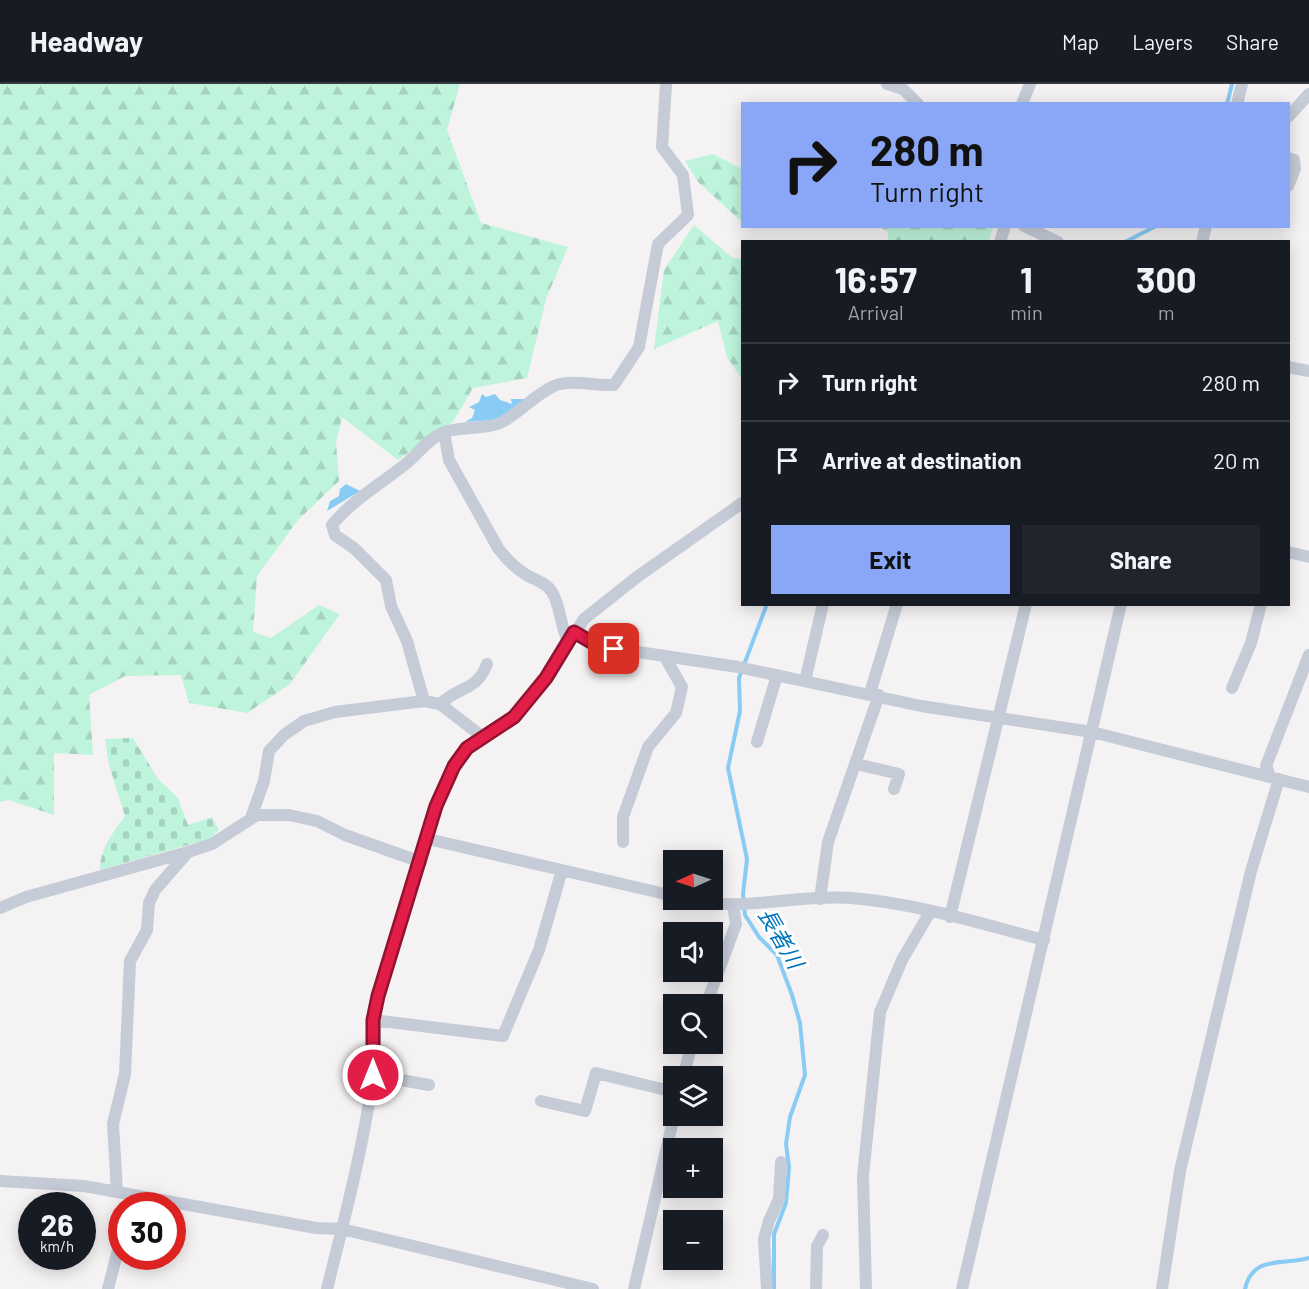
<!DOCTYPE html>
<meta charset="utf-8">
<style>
:root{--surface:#171b24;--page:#20242c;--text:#f1f3f6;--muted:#9ea1a6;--line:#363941;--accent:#89a7f6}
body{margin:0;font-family:Barlow,"Noto Sans JP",sans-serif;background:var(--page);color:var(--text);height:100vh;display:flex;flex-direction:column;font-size:22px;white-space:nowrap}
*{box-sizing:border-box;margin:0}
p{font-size:20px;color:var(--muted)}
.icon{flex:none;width:33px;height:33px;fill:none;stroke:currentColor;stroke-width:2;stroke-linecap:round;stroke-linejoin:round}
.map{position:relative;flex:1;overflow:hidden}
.details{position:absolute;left:741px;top:156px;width:549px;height:366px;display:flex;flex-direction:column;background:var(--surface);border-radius:0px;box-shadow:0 3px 15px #0003}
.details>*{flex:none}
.top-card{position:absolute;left:741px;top:18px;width:549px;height:126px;border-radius:0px;box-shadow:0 3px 15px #0003;background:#89a7f6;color:#111;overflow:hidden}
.needle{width:39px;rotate:267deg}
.tools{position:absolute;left:663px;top:766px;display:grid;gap:12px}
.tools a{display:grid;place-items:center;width:60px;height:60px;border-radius:0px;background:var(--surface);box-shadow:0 3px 15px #0003;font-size:30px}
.speed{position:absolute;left:18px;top:1108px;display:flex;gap:12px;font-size:30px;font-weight:700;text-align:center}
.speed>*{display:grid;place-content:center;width:78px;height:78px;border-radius:50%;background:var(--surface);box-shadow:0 3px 15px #0003;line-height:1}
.speed small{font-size:15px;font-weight:400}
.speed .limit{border:9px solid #d22;background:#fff;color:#111}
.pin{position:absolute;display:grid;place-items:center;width:51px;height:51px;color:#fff;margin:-26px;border-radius:12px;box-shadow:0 3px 9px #0006}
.me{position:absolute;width:66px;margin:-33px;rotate:0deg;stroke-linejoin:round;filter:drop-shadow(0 0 4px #0008)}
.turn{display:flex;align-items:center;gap:21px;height:126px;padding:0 30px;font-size:27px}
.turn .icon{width:78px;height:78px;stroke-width:2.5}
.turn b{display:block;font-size:42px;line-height:51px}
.eta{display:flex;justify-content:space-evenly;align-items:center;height:102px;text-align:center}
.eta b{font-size:36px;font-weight:700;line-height:42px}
.button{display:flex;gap:12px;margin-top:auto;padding:12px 30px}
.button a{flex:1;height:69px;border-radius:0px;background:var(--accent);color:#111;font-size:24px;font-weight:700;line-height:69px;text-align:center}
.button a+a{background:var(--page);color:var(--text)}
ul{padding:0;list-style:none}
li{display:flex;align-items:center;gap:18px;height:78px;padding:0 30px;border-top:2px solid var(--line)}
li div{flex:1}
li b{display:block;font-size:22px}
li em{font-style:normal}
header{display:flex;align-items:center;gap:36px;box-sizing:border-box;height:84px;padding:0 30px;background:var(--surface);border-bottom:2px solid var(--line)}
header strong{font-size:28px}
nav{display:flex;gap:33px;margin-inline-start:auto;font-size:21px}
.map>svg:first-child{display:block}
.forest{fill:url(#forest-firs)}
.cemetery{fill:url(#cemetery-stones)}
.water{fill:#88cbf4}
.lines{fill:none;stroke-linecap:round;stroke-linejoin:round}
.stream{stroke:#88cbf4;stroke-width:4}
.minor{stroke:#c5cbd7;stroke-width:12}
.route-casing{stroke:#92132f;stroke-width:15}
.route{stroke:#e11d48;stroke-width:10}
.labels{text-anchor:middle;stroke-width:6;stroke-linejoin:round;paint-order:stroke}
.water-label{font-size:22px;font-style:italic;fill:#0075bc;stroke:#fff}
</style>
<header>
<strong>Headway</strong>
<nav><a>Map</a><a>Layers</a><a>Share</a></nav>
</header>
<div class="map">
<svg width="1309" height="1205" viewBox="0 0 1309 1205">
<defs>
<pattern id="forest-firs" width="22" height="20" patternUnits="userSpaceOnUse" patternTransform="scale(1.5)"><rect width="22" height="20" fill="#bef4dc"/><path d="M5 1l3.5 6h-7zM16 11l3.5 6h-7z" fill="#a5d3bf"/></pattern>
<pattern id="cemetery-stones" width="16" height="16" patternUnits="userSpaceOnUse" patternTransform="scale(1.5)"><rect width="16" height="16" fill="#bef4dc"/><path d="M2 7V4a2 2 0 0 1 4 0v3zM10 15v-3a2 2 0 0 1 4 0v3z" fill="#a5d3bf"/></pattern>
</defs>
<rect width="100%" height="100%" fill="#f4f2f2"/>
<!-- forest -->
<path class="forest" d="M0,0h460l-13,46 34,93 87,24 -22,52 -19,79 -54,10 -20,34 -55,38 -56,-43 -6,26 3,38 -41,39 -41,56 -4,56 18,6 48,-33 21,9 -50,70 -43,29 -58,-10 -8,-28 -56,1 -36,19 4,60 -39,-2v62l-45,-15 -9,2z
M713,70l29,15v53l-44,-40 -13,-21z
M694,141l39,33 9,1v120l-15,-22 -9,-36 -64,28 10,-79z
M880,143h113l-4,15 -100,-1 -2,-10z"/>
<!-- cemetery -->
<path class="cemetery" d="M133,654l25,41 20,19 10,27 24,-8 7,13 -10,9 -109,31c0,-22 13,-37 25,-54l-16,-51 -4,-26z"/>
<!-- water -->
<path class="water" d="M482,310l4,3 9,-3 5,6 12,4 -1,-5h17l-32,21 -31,2 7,-4 3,-8 -6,-3 10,-5z
M346,400l14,7 -33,20 3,-10 9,-5 1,-7z"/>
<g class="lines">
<!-- stream -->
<path class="stream" d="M1227,20l5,-20
M1125,158l31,-16
M767,520l-28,74 1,33 -12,57 19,91 -4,35 2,21 14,22 18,18 15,40 8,28 5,52 -15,42 -4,27 3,23 -3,36 -12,31v55
M1245,1205c8,-35 38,-23 64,-31"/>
<!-- minor -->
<path class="minor" d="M887,0l16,5 15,15
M1022,20l8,-20
M1237,20l5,-20
M1288,33l21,-23
M1288,74l6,2 1,9 -7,17
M1024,142l34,16
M1000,158l5,-16
M1202,158l4,-16
M1288,283l21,4
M1288,468l21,5
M574,548l24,14 140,21 183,39 171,26 217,55
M568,557c-8,-16 -8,-37 -16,-49 -6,-10 -18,-12 -27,-18 -11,-7 -19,-15 -27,-26l-49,-88 -5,-28c18,-6 39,-2 56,-9 19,-9 34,-28 54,-37 18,-7 41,0 60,-1l25,-38 19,-103 30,-29 -5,-40 -21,-28 4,-63
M805,597l18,-77
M1232,604l19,-45 10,-39
M870,609l27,-89
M424,617l-17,-60 -16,-35 -5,-26 -31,-31 -20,-14 -3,-10c21,-26 51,-42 76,-63 12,-11 22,-24 36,-30
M440,620c19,-18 37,-13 47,-40
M757,658l20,-67
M856,680l43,10 -5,15
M1270,692l-4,-10 43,-111
M251,734l13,-37 5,-30 15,-16 20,-14 31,-9 89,-11 16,3 44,34
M428,755l246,57
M623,758v-25l25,-70 28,-34 6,-26 -17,-30
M820,815l8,-57 51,-147
M691,816c52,12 107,-6 160,-2 65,5 130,26 193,42
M0,824l26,-11 162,-45
M950,833l76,-313
M706,921l30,-81 -3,-20
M373,936l130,16 36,-86 23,-80
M373,991l56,10
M683,993l9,-33
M541,1017l44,10 11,-38 78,19
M0,1097l84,5 232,42 26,1 251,60
M117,1108l-4,-68 12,-50 5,-113 17,-31 2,-27 6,-13 33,-38 24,-8 45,-29h32l28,6 28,14 76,27
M108,1205l14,-55
M327,1205c17,-69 35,-136 45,-206 5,-29 0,-58 6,-87l59,-190 17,-40 13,-18 47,-31 22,-26 48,-72 53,-42 105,-74
M634,1205l40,-173
M767,1205l-3,-50 5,-18 10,-22 2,-37
M816,1205l1,-43 6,-11
M866,1205l-3,-113 17,-164 22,-52 28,-48
M962,1205l159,-685
M1162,1205l18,-118 71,-300 28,-92"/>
</g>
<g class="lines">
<!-- route casing -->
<g class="route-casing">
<path id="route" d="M373,991v-55l5,-24 58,-190 18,-40 13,-18 47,-31 32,-39 28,-46 24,14 16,3"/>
</g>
<!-- route -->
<use href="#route" class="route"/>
</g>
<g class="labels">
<!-- water labels -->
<g class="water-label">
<text transform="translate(781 854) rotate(60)" y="8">長者川</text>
</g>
</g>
</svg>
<div class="tools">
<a><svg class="needle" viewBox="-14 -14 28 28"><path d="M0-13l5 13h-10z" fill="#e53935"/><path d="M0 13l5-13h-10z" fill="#9ea1a6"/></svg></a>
<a><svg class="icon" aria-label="sound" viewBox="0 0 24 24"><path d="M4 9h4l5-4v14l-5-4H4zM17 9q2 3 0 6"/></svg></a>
<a><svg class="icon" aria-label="search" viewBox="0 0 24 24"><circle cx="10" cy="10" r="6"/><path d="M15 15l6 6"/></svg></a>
<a><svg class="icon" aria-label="layers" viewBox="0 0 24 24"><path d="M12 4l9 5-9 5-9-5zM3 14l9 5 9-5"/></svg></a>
<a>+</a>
<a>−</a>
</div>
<div class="speed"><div>26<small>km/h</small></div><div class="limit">30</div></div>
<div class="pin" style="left:614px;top:565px;background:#d93025"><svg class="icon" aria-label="arrive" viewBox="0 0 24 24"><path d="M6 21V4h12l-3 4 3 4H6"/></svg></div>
<svg class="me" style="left:373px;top:991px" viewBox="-20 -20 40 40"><circle r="17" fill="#e11d48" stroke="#fff" stroke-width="3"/><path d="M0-11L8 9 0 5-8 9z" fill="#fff"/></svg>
<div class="top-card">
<div class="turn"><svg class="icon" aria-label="right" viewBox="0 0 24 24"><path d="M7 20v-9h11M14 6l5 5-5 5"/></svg><div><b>280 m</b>Turn right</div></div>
</div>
<section class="details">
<div class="eta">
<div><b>16:57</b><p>Arrival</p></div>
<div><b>1</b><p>min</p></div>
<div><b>300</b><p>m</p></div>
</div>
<ul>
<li><svg class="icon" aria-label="right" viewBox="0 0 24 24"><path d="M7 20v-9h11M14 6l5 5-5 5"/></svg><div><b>Turn right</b></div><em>280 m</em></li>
<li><svg class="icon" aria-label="arrive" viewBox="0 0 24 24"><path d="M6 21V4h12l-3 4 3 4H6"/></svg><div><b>Arrive at destination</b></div><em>20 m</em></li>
</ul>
<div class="button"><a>Exit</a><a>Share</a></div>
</section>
</div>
